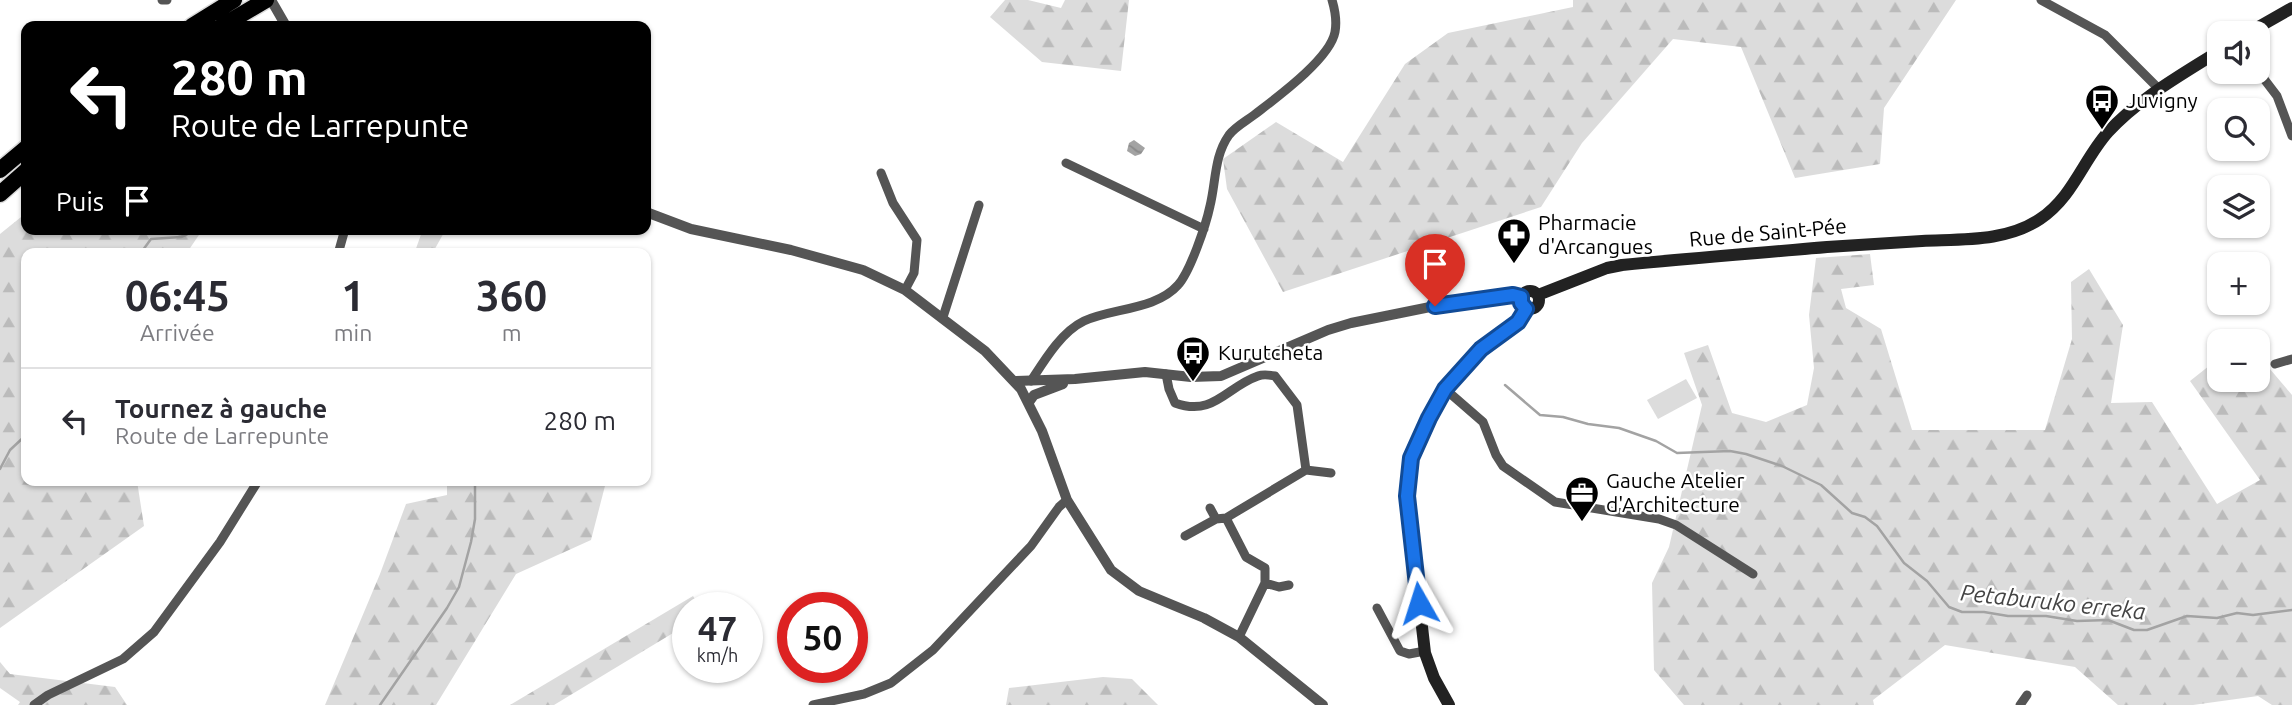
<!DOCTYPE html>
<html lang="fr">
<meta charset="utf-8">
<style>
:root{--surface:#fff;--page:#f2f2f3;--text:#2b2b33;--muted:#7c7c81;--line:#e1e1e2}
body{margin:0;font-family:Ubuntu,sans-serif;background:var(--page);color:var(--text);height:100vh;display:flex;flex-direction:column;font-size:26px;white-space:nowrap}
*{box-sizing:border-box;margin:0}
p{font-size:23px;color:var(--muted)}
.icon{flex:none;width:38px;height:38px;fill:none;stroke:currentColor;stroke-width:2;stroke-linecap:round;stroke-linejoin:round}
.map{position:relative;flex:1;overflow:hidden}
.panel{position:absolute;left:21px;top:248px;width:630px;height:238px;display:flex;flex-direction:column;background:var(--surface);border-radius:14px;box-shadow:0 2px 5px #0004}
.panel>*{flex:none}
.hud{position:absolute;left:21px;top:21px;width:630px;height:214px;border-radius:14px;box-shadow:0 2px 5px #0004;background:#000;color:#fff;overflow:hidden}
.buttons{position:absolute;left:2207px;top:21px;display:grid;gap:14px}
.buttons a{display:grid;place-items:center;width:63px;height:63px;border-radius:14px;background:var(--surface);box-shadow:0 2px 5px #0004;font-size:35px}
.speed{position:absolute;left:672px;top:592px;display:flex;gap:14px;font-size:35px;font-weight:700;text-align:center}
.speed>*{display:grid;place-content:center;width:91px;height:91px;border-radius:50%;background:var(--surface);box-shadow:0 2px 5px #0004;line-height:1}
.speed small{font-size:18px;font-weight:400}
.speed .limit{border:10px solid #d22;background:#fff;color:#111}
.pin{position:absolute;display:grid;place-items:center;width:60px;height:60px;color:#fff;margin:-72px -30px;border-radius:50% 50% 50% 0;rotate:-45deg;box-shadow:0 0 7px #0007}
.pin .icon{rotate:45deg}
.me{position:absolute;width:77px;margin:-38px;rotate:354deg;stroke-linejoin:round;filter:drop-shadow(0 0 5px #0008)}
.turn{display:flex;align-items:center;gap:24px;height:147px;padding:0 35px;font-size:32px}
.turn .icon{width:91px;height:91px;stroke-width:2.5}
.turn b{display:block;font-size:49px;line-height:60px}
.then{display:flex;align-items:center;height:66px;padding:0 35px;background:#0003;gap:14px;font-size:26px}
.eta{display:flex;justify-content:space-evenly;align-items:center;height:119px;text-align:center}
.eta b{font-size:42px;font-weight:700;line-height:49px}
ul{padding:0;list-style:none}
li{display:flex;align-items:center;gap:21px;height:105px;padding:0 35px;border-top:2px solid var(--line)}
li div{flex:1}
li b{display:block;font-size:26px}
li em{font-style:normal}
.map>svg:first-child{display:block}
.forest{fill:url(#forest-firs)}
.garden{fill:#dcdcdc}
.water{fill:url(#water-waves)}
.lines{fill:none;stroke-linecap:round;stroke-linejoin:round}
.stream{stroke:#a3a3a3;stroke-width:2.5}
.motorway-casing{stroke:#dbdbdb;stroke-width:19}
.minor{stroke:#555;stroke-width:9}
.tertiary{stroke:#555;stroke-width:10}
.secondary{stroke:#222;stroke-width:12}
.motorway{stroke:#000;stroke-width:16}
.route-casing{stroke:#114b97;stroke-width:18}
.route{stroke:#1a73e8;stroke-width:12}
.labels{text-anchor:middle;stroke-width:5;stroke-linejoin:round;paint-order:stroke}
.poi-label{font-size:21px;fill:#000;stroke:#fff;text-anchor:start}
.street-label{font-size:21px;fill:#000;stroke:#fff}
.water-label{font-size:23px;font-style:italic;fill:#444;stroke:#fff}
</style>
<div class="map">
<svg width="2292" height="705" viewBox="0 0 2292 705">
<defs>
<pattern id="forest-firs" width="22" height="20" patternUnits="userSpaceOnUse" patternTransform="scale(1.75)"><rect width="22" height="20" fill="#dcdcdc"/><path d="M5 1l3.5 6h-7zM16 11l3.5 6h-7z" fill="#bbb"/></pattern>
<pattern id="water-waves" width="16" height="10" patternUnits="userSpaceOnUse" patternTransform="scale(1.75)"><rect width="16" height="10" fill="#a3a3a3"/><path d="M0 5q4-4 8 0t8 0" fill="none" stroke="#8b8b8b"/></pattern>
</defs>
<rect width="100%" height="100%" fill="#fff"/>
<!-- forest -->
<path class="forest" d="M1005,0h23l33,8 4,-8h64l-8,71 -79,-9 -52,-45z
M1573,0h383l-72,108 -4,56 -85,14 -54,-131 -68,-8 -91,104 -41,64 -258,85 -56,-103 -4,-30 53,-37 67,40 62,-98 43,-31 125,-26z
M26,213v16h175v3l-15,22h-160v227h111l7,45 -144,102v-394z
M423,229h23l-14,25h-18z
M1870,254l4,31 -33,4 5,19 35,21 31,101h133l27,-91 -1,-57 18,-13 34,56 -12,78 41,-1 65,102 43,-24 -70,-99 29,-23v22h39v-25l34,40v310h-20l-14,-9 -65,9h-75l-43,-38 -130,-22 -72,55 1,5h-190l-30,-35 -2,-87 17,-36 33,-142 -18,-52 24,-8 24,68 34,9 41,-17 7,-37 -5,-53 7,-57z
M447,481l159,1 -15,58 -75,34 -80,131h-111l55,-131 26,-70 41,-9z
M693,596l7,11h-12v17l-134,81h-44z
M0,662l10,12 105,13 12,18h-109l2,-3 -20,-14z
M1103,677l29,2 26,26h-152l3,-17z"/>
<!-- garden -->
<path class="garden" d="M1686,379l11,19 -39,21 -11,-19z"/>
<!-- water -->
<path class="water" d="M1134,140l11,8 -4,6 -6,2 -8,-5 2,-8z"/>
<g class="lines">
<!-- stream -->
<path class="stream" d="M140,254l11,-15 30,-2 17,-8
M1505,385l35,30 23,2 25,7 31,4 37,13 21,12 53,-2 16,3 36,12 39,19 31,28 13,4 12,9 27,37 23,18 22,26 13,5h22l24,4h38l31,5 31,-1 26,10h13l40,-14 30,2 20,-5 16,2 39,-5
M0,469l10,-19 16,-15
M380,705l67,-97 12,-21 12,-45 4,-23v-38"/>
<!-- motorway casing -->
<g class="motorway-casing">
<path id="motorway" d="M192,26l42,-26
M222,26l44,-26
M0,170l26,-22
M0,194l26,-23"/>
</g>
<!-- minor -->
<path class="minor" d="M162,0h5
M2041,0l64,35 55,55
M2258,71l19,25 15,40
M1066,163l138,66
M881,173l12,30 24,37 -3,33 -9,17
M338,254l7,-25
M943,317l36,-112
M2275,364l17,-5
M1166,374l3,15 6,14c39,14 51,-16 83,-27 5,-2 12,-1 17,0l22,29 9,65
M1031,381c13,-20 30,-49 53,-60 28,-13 72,-11 94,-36 12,-13 28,-60 32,-79 6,-24 4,-50 19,-71 6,-8 17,-14 25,-20 22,-17 76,-56 81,-83 2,-11 0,-22 -3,-32
M1445,389l38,33 13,33 7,11 52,36 104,17 17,6 77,49
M1210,508l6,11
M1226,518l20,39 19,11v15l-26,54
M1185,536l31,-17 10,-1 80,-48 25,3
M1265,583l14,4 10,-2
M1377,608l23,43 9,3 16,-3
M34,705l14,-10 75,-36 31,-27 66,-90 38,-61
M813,705l51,-11 27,-11 42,-33 98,-104 28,-39 8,-7
M2020,705l7,-10"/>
<!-- tertiary -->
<path class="tertiary" d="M271,0l15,26
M646,212l45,17 100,21 72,20 42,20 80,61 36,38 21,42 25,69 44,70 28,21 65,27 35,19 84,68
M1015,381l60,-2 70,-7 46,5 30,-1 107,-46 23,-7 84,-17 70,-10 16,1
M1029,402l5,-7 29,-11"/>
<!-- secondary -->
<path class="secondary" d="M2248,33l44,-25
M1521 300a9 9 0 1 1 18 0a9 9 0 1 1-18 0Z
M1538,295l69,-27 15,-3c68,-7 137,-12 205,-18 32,-2 64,-4 95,-6 40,-2 84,1 118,-22 33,-22 43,-59 68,-87 30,-33 73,-57 111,-81
M1449,705l-15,-27 -9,-25 -18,-157c0,-56 34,-111 75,-148 15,-13 34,-21 44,-39"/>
<!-- motorway -->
<use href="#motorway" class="motorway"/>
</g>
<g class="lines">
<!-- route casing -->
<g class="route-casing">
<path id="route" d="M1419,603l-12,-107 4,-38 18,-40 16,-29 36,-40 37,-27 8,-13 -5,-6v-6l-8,-2 -78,11"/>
</g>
<!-- route -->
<use href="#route" class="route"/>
</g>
<!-- icons -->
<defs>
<g id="bus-pin" transform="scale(1.75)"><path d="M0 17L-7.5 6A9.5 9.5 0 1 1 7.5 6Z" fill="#000" stroke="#fff"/><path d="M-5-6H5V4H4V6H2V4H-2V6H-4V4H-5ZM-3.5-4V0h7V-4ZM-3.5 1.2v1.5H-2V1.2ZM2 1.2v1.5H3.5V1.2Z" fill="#fff"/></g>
<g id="pharmacy-pin" transform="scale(1.75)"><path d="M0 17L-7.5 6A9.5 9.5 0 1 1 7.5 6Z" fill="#000" stroke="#fff"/><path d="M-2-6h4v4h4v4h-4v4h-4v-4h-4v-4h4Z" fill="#fff"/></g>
<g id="office-pin" transform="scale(1.75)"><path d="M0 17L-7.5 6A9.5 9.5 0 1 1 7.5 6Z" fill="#000" stroke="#fff"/><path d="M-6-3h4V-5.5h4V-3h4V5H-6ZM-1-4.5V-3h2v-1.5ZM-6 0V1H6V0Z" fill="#fff"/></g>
</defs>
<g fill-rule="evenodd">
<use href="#bus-pin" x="2102" y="101"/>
<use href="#pharmacy-pin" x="1514" y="235"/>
<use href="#bus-pin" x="1193" y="353"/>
<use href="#office-pin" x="1582" y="493"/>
</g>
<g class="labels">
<!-- poi labels -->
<g class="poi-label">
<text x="2126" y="108">Juvigny</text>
<text x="1538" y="230">Pharmacie<tspan x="1538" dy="24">d'Arcangues</tspan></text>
<text x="1218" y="360">Kurutcheta</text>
<text x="1606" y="488">Gauche Atelier<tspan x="1606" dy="24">d'Architecture</tspan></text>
</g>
<!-- street labels -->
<g class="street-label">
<text transform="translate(1768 233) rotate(-5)" y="7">Rue de Saint-Pée</text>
</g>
<!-- water labels -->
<g class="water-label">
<text transform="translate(2053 602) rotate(6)" y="8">Petaburuko erreka</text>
</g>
</g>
</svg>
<div class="buttons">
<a><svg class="icon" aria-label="sound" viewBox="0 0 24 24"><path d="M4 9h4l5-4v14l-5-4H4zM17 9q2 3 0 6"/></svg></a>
<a><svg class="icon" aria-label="search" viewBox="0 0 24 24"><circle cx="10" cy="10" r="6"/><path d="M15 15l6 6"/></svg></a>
<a><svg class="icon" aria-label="layers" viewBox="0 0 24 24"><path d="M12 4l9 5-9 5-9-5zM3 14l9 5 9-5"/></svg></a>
<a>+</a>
<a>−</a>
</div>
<div class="speed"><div>47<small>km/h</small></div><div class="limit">50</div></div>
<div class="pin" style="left:1435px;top:306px;background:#d93025"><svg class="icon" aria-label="arrive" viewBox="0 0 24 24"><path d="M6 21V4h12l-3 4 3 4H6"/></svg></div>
<svg class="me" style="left:1419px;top:603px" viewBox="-20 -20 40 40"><path d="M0-17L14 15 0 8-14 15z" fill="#1a73e8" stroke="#fff" stroke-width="4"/></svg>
<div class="hud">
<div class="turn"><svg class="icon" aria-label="left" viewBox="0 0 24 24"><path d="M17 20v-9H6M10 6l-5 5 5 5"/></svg><div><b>280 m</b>Route de Larrepunte</div></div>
<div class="then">Puis<svg class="icon" aria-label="arrive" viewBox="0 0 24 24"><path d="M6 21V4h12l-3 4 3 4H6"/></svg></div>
</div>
<section class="panel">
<div class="eta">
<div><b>06:45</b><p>Arrivée</p></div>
<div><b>1</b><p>min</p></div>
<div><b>360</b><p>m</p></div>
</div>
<ul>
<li><svg class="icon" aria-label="left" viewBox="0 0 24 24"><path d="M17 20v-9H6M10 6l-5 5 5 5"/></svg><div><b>Tournez à gauche</b><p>Route de Larrepunte</p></div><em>280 m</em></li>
</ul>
</section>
</div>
